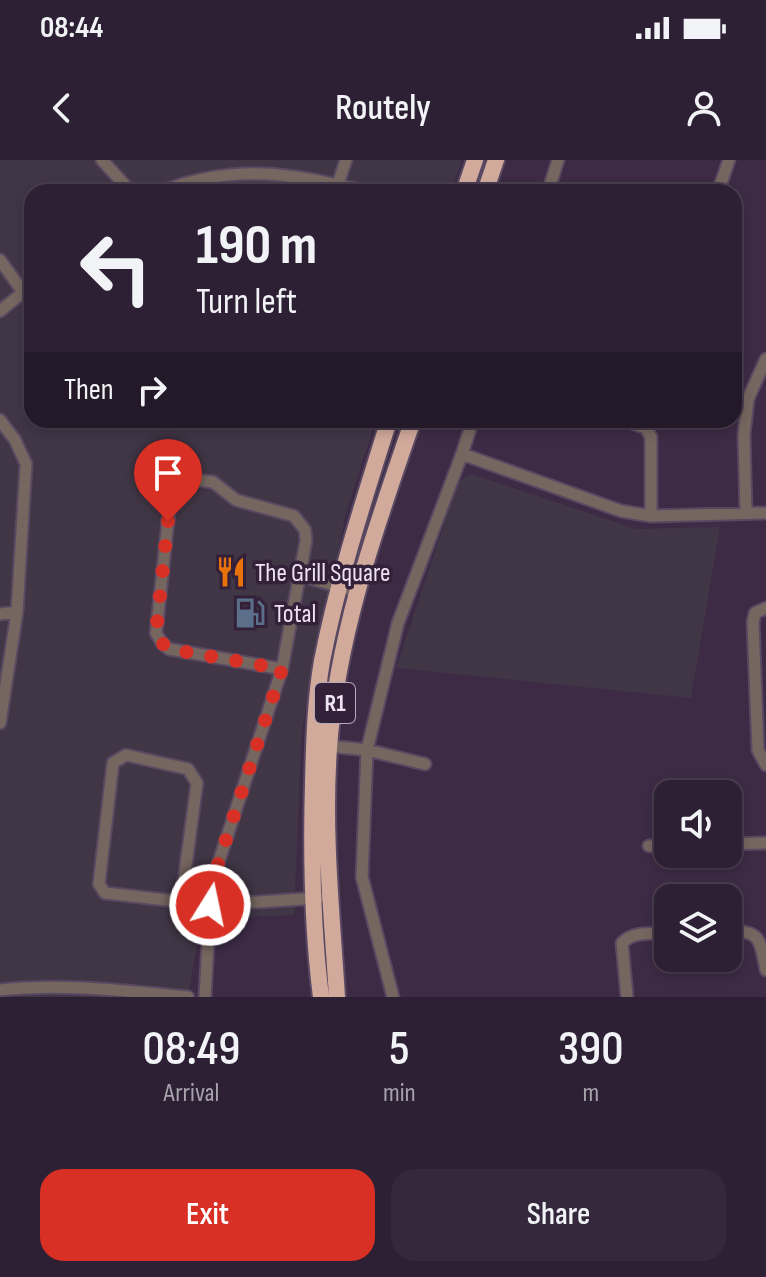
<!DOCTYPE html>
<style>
:root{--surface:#2e2034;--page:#36283c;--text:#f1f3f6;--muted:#a7a3ac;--line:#493e4f;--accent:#d93025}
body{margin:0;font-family:"Sofia Sans Condensed",sans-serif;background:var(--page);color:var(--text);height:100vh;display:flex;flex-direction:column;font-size:30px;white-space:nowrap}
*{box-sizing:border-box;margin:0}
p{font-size:26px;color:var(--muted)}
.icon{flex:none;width:44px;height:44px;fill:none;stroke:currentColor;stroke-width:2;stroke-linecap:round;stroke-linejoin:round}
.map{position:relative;height:837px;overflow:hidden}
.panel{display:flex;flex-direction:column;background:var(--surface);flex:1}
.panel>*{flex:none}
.top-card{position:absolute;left:24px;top:24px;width:718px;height:244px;border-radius:24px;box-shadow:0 4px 12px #0003,0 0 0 2px var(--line);background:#2e2034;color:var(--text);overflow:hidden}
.controls{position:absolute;left:654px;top:620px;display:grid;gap:16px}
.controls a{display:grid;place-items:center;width:88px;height:88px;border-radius:16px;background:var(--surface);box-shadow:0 4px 12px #0003,0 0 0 2px var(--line);font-size:40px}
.pin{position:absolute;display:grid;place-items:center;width:68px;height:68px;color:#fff;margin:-82px -34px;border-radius:50% 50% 50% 0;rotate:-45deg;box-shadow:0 0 8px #0007}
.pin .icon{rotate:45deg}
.me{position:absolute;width:88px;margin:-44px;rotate:10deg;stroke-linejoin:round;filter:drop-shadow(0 0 6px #0008)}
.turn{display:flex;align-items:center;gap:28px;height:168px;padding:0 40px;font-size:36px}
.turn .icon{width:104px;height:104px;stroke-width:2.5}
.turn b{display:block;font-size:56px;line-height:68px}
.then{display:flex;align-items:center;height:76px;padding:0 40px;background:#0003;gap:16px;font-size:30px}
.eta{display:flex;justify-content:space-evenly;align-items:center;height:136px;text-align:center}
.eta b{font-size:48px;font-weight:600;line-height:56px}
.action{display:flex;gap:16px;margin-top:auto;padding:16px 40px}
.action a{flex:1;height:92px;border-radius:24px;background:var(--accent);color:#fff;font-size:32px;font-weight:600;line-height:92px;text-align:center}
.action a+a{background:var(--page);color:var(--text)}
.status{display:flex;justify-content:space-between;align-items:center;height:56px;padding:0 40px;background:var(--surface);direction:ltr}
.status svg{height:22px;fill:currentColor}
header{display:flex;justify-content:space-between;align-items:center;height:104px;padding:0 40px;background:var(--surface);font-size:36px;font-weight:600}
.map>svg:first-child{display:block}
.industrial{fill:#413646}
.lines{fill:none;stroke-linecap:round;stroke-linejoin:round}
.minor-casing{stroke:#594861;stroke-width:15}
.highway-casing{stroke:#594861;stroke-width:20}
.minor{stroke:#766660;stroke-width:11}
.highway{stroke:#d1aa9c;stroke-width:16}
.route{stroke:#d93025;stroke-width:14;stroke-dasharray:0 25.2}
.labels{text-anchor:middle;stroke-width:7;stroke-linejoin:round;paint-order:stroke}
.shield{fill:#33213a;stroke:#b6a9bc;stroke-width:2}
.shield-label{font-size:24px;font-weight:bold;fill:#eee3f3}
.poi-label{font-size:26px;fill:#eee3f3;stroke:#33213a;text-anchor:start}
</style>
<div class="status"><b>08:44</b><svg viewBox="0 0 49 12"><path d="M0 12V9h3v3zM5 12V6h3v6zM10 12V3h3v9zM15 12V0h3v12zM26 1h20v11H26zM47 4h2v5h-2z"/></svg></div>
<header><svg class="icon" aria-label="back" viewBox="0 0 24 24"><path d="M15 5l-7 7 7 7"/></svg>Routely<svg class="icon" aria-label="person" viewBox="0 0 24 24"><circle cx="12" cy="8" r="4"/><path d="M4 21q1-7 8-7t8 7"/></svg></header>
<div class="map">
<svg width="766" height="837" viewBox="0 0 766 837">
<rect width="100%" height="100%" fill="#3d2b45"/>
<!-- industrial -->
<path class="industrial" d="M0,0h462l-11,32h-419v228h344l-30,93 -44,216 -8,186 -93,4 -13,78h-188z
M471,314l165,55 84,-2 -29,171 -295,-30 63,-188z"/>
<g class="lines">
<!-- minor casing -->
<g class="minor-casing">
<path id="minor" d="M102,0l29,32
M338,24l8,-24
M160,32c74,-29 134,-19 208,0
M548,32l10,-32
M718,32l11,-32
M0,100l23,32
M0,151l32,-26
M0,260l15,20 11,24 -9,148 -17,111
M473,260l-11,34 159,57 30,5 115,-3
M622,260l24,8 5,9v79
M746,353l-2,-78 4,-36 18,-40
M299,415l58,17
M766,448l-11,5 -2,9 5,128 8,15
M0,454l17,-2
M329,586l38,4 58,14
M728,684l38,-1
M649,686l19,-1
M181,742l16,-119 -9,-14 -62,-14 -13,8 -14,121 6,9 105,12 108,-7
M728,771c34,-1 32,10 38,39
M0,830c63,-7 126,1 188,7
M205,837l5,-92 8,-41 64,-195 24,-128 -1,-11 -11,-14 -58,-16 -23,-18 -22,-3 -20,14 -15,140 6,10 7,6 113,20
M393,837l-31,-120 5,-127 31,-127 64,-169
M627,837l-5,-54c11,-12 30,-9 46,-10"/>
</g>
<!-- highway casing -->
<g class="highway-casing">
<path id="highway" d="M464,32l11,-32
M485,32l11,-32
M321,837c-9,-71 -10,-142 -8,-214 1,-40 2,-82 9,-122 16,-82 42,-161 67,-241
M337,837c-5,-82 -14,-166 -8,-249 8,-113 47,-221 84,-328"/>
</g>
<!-- minor -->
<use href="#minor" class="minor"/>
<!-- highway -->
<use href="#highway" class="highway"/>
</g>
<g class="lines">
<!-- route -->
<path class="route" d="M168,361l-12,112 6,10 7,6 113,20 -64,195 -8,41"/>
</g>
<!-- icons -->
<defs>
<g id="restaurant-bare" transform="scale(2.4)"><path d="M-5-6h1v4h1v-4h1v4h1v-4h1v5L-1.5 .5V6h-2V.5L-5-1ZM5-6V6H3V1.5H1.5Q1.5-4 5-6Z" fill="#e8710a" stroke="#33213a" stroke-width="2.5" paint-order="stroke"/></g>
<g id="fuel-bare" transform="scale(2.4)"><path d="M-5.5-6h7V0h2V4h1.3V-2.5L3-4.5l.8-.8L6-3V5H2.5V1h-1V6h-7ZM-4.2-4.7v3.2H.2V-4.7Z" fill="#5c6f8a" stroke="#33213a" stroke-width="2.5" paint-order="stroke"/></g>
</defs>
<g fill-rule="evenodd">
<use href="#restaurant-bare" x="231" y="412"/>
<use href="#fuel-bare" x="250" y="453"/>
</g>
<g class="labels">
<!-- shield labels -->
<rect class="shield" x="315" y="523" width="40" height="40" rx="6"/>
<g class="shield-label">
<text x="335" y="551">R1</text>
</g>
<!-- poi labels -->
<g class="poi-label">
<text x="255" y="421">The Grill Square</text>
<text x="274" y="462">Total</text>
</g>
</g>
</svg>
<div class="controls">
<a><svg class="icon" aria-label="sound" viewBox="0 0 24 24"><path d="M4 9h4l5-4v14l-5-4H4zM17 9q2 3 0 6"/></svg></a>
<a><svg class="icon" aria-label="layers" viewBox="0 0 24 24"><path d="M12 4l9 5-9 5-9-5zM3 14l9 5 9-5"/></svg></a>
</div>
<div class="pin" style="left:168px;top:361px;background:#d93025"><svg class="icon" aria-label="arrive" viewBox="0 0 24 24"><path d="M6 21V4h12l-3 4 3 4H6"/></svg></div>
<svg class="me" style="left:210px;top:745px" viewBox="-20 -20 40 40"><circle r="17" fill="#d93025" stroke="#fff" stroke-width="3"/><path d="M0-11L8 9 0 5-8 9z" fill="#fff"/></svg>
<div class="top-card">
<div class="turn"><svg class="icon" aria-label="left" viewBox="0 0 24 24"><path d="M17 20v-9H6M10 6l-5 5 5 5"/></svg><div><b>190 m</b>Turn left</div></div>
<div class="then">Then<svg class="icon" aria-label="right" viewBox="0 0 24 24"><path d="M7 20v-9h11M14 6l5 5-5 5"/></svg></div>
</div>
</div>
<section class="panel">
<div class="eta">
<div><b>08:49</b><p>Arrival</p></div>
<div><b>5</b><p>min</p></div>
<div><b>390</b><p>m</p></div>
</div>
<div class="action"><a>Exit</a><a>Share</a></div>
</section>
